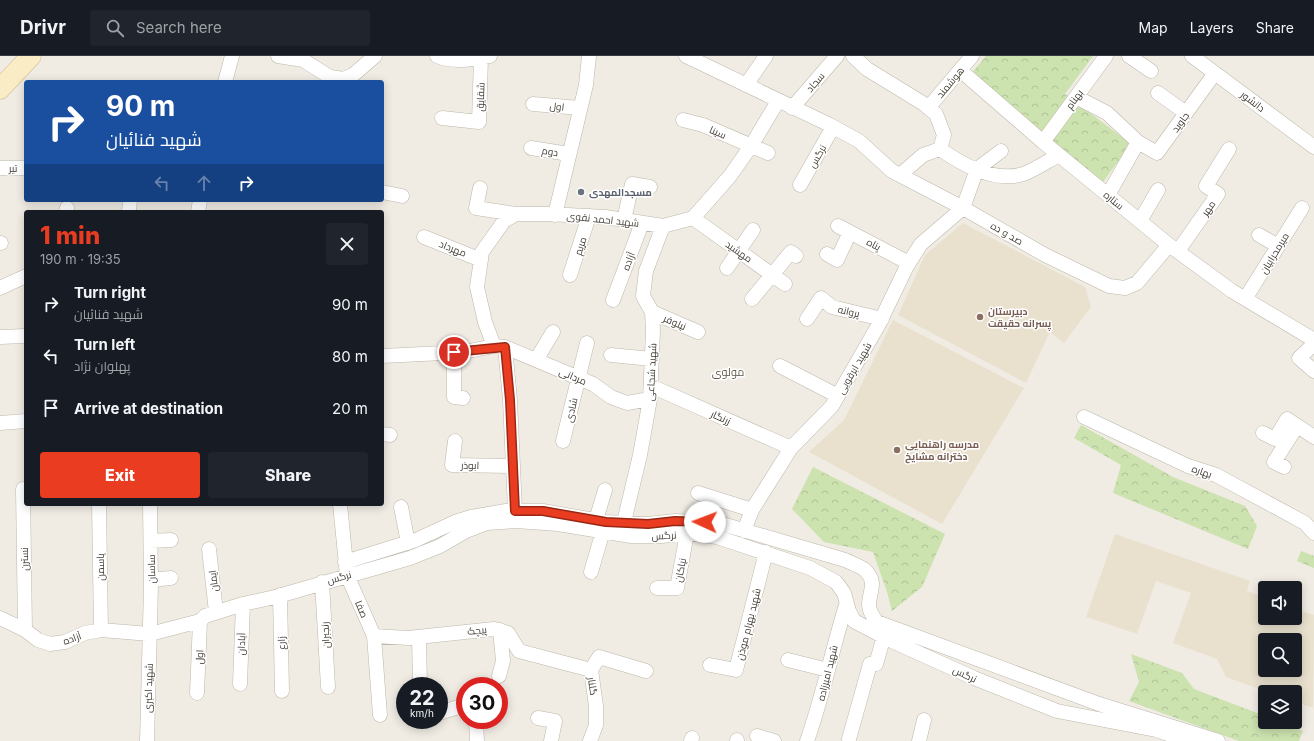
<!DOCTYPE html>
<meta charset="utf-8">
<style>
:root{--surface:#171b24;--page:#20242c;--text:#f1f3f6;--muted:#9ea1a6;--line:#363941;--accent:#ea3c21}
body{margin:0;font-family:Inter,Cairo,sans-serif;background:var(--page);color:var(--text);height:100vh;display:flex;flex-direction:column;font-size:15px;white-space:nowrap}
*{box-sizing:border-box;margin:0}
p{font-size:13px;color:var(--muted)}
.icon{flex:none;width:22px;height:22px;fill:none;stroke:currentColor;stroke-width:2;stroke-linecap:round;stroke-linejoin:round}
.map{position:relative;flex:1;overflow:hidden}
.drawer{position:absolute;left:24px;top:154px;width:360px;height:296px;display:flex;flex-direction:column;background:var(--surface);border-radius:4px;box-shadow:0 2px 10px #0003}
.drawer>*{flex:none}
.top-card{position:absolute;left:24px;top:24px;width:360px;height:122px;border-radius:4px;box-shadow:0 2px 10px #0003;background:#1a4fa0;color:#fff;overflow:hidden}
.tools{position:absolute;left:1258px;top:525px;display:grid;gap:8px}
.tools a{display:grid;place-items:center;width:44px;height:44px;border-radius:4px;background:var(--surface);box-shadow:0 2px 10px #0003;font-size:20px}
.speed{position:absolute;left:396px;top:621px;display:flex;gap:8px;font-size:20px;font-weight:700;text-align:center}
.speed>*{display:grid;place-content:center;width:52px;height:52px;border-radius:50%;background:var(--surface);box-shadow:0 2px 10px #0003;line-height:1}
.speed small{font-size:10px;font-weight:400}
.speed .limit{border:6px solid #d22;background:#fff;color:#111}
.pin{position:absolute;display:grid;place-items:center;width:34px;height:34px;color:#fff;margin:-17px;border:2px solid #fff;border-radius:50%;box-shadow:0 1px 4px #0007}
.me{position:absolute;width:44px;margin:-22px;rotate:272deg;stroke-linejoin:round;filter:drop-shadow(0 0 3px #0008)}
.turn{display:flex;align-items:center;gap:14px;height:84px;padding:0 16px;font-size:18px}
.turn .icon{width:52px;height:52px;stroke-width:2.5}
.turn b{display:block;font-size:28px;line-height:34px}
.lanes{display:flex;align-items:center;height:38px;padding:0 16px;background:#0003;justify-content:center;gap:20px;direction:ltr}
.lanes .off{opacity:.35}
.round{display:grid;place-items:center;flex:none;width:42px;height:42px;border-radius:4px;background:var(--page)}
.head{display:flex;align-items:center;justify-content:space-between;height:68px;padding:0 16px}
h1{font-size:24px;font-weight:800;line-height:30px;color:var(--accent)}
.action{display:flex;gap:8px;margin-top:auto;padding:8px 16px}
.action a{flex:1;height:46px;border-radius:4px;background:var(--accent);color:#fff;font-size:16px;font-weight:800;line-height:46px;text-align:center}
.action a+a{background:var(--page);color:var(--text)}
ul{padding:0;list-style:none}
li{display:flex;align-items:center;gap:12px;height:52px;padding:0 16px}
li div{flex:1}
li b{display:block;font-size:15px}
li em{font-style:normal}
header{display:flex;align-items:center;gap:24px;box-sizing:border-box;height:56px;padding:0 20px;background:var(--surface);border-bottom:1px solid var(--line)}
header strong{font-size:19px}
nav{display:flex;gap:22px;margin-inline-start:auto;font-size:14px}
.search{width:280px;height:36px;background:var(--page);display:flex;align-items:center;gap:10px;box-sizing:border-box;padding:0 14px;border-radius:4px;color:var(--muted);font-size:15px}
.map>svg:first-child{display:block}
.education{fill:#e9e1ce;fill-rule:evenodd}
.forest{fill:url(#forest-crowns)}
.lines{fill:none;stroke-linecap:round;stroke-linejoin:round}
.street-casing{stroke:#beb7aa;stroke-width:15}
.secondary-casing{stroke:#cdbe96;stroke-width:21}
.street{stroke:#fff;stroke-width:14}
.secondary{stroke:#faecc4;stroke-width:20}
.route-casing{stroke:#982715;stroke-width:10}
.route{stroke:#ea3c21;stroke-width:7}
.worship-dot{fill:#6b7280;stroke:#fff;stroke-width:1.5}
.education-dot{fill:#8d6e63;stroke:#fff;stroke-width:1.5}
.labels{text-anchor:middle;stroke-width:3;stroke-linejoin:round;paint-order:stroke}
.street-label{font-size:10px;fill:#423c34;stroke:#fff}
.worship-label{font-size:10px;font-weight:bold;fill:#5b616d;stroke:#fff;text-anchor:start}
.education-label{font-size:10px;font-weight:bold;fill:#785e54;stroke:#fff;text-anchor:start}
.neighbourhood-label{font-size:11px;fill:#645a4c;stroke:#fff}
</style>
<header>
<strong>Drivr</strong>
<div class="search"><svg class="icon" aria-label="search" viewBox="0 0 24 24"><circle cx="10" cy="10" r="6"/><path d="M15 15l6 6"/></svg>Search here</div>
<nav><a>Map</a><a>Layers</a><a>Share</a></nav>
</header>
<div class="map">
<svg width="1314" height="685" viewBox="0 0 1314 685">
<defs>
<pattern id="forest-crowns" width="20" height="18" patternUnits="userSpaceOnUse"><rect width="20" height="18" fill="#cce2af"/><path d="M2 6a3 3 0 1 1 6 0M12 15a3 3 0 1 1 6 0" fill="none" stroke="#b0c397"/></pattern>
</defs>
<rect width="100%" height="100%" fill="#f0ece4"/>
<!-- education -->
<path class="education" d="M963,167l122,64 6,20 -27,36 -14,-11 -24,51 -128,-68 27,-60z
M893,264l131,68 -82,136 -133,-72 35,-32z
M1115,478l135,47 -3,10 18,7v20h30v-9l19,6 -1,93 -18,-6v-10h-27l-42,-15 -9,-18 -44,-16 18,-50 -35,-12 -19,53 -51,-17zM1265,584h30v30h-30z"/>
<!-- forest -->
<path class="forest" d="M986,0h107l-28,38 66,50 -28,38 -132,-108z
M1081,369l92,52 72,29 12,20 -9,23 -135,-56 8,-28 -47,-27z
M813,411l132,67 -23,53 -30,24 -5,-19 -14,-40 -49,-10 -32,-33z
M1301,495l13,5v12l-17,-7z
M1131,598l51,19 12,16 71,27v6h15l23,9 -4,10h-60l-110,-40 10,-19z"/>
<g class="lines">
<!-- street casing -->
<g class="street-casing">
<path id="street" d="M278,0l25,4 27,17 14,2 9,-4 22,-19
M437,0c16,7 36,4 53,0
M686,0l142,68 31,17 33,30 71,37 82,47 64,31 16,2 12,-5 32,-38 63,46 82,49
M853,0l14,13 57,35 12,10 8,21 -4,14
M1129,0l22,15
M1192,0l122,91
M960,14l83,72 126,103
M225,26l7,-26
M746,29l20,-29
M1158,37l28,20
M1076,41l31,16 31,29
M533,48l47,4
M792,52l45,-52
M928,52l44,-52
M442,62l37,4 2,-64
M683,64l20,5 65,28
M1043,86l63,-86
M531,92l38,6
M0,112h26
M900,119l23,-20 17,-6c24,17 57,35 86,24 11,-5 22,-12 33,-18
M800,129l33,-58
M480,132l-4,20 40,6
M382,136l20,4
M1108,139l30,-53 19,11 58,-80
M66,156l1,-4
M129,156l1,-12
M198,156l2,-12
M555,159l31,-130 3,-29
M693,162l92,66
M624,164l8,-36 18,3
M1140,165l18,-31
M838,170l71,37
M1259,179l19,11
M424,181l57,23
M0,187h1
M1178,195l40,-57 -12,-8 23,-37
M827,198l10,6 13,-28
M727,212l26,-38
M570,219l19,-59
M0,232l26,-12
M752,243l39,-47 5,4
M1245,243l57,-91
M613,244l29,-77
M652,256l46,20
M807,263l14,-21 11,9 50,12
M0,281l25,-1
M1314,288l-15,14 15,13
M494,290l-9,-24 -8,-35 5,-35 22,-31 12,-7h33l56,3 58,9 30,-8 37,-42 21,-30 27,-45
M505,291l5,53 5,111
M454,296v45l9,1
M611,299l41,4
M382,300l82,-4 30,-6 11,1 88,37 18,13 16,6 23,-4
M536,304l17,-28
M780,310l58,30
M651,330l140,62
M1084,361l104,49 28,9 89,48 9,10
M0,367l26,-2
M1263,377l12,6 12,-20 27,18
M382,378l8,1
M455,385l-3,24 61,1
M563,385l24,-98
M1284,411l-10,-5 23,-36
M23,433l2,141
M698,437l54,17
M99,448l2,126
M340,448l7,71 27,61 6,79
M401,451l7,36
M596,464l9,-30
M624,466l16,-67 10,-56 3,-68 -1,-19 -9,-16 3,-25 17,-45
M744,475l8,-21 39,-62 41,-42 47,-82 28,-58 14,-22 42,-36 14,-39 24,-18
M151,485l20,-1
M209,493l7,63
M345,506l71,-22 39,-18 16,-5 35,-6h37l63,11 42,2 27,-3 44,2 126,37c6,3 15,6 20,10 13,13 4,21 4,35 0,6 4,12 8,17l222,82 119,37
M591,516l12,-41
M151,524l20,-2
M322,526l6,105
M657,532h20l10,-55
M280,539l2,96
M0,562l25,12 13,10 12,4 15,-2 20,-9 16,-3 49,4 50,-13 5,-5 38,-12 32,-7 135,-39 30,-12 26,-15 21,-8 29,-2 42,3 73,12h31l25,-3 30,4 93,31 26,14 8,11 5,18 5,10 38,20 82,37 83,33 99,19 33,11
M374,580l34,2 86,-9 14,4 11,18 72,19
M419,581l1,49
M788,604l40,10
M710,609l26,5 30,-118
M499,620l4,-15 -3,-31
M240,628l3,-80
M197,637l3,-72
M439,657l26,-8
M538,662l17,3 -4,20
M476,664l1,21
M757,680l17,5
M849,683l21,-75h6l8,-28
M147,685l4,-155 -1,-82
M590,685l6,-16v-19l-5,-36 8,-13 47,14
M691,685l1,-3
M737,685v-1
M807,685c16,-45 25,-91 39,-136
M919,685l5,-21"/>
</g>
<!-- secondary casing -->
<g class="secondary-casing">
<path id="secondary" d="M0,33l31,-33"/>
</g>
<!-- street -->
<use href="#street" class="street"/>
<!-- secondary -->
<use href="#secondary" class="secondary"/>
</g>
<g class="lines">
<!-- route casing -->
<g class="route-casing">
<path id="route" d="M454,296l51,-5 5,53 5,111h28l63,11 42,2 27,-3 30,1"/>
</g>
<!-- route -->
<use href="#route" class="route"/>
</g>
<!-- markers -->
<circle class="worship-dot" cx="581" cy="136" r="4"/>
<g class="education-dot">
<circle cx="980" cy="261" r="4"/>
<circle cx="897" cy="394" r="4"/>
</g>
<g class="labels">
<!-- street labels -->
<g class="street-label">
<text transform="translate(815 26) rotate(-49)" y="4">سجاد</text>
<text transform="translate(950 26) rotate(-50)" y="4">هوشمند</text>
<text transform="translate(480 41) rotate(-88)" y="4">شقایق</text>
<text transform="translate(1074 43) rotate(-54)" y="4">بهنام</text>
<text transform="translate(1253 45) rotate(37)" y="4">دانشور</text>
<text transform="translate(557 50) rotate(6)" y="4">اول</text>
<text transform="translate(1180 66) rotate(-54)" y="4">جاوید</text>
<text transform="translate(718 76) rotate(24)" y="4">سینا</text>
<text transform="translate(550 95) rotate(9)" y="4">دوم</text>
<text transform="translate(817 100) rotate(-60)" y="4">نرگس</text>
<text transform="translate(13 112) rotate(-1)" y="4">تیر</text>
<text transform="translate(1114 144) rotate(39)" y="4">ستاره</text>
<text transform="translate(1208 152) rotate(-55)" y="4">مهر</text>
<text transform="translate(603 163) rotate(6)" y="4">شهید احمد نقوی</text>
<text transform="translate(1007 177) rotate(30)" y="4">صد و ده</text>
<text transform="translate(874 188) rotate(28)" y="4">پناه</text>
<text transform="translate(580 190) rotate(-73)" y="4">مریم</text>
<text transform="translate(453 192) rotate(22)" y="4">مهرداد</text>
<text transform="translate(739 195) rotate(35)" y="4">مهشید</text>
<text transform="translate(1274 197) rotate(-59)" y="4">میرمحرابیان</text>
<text transform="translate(628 205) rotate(-69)" y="4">آزاده</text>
<text transform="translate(849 255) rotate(13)" y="4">پروانه</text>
<text transform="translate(675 266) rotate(24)" y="4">نیلوفر</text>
<text transform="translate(854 312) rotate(-60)" y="4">شهید ابرقویی</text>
<text transform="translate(651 316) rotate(-87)" y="4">شهید شجاعی</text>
<text transform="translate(573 320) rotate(23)" y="4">مردانی</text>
<text transform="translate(571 354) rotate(-77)" y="4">شادی</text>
<text transform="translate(721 361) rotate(24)" y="4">زرنگار</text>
<text transform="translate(470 409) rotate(1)" y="4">ابوذر</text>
<text transform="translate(1202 415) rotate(19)" y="4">بهاره</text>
<text transform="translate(664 479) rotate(-3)" y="4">نرگس</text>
<text transform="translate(24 503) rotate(-91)" y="4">نسترن</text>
<text transform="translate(100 511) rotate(-91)" y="4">یاسمن</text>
<text transform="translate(151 513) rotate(-91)" y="4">ساسان</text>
<text transform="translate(680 514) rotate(-79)" y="4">نیاکان</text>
<text transform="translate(339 521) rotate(-16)" y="4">نرگس</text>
<text transform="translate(213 525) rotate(-97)" y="4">ایمان</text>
<text transform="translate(362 553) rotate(66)" y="4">صفا</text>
<text transform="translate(748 568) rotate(-76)" y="4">شهید بهرام موذن</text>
<text transform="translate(477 574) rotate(-5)" y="4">پیچک</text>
<text transform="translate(325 579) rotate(-93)" y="4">رنجبران</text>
<text transform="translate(72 582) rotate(-20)" y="4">آزاده</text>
<text transform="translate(281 587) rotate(-91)" y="4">زارع</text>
<text transform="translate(241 588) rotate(-88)" y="4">آبادان</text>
<text transform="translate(199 601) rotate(-88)" y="4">اول</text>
<text transform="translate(827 617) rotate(-76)" y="4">شهید امیرزاده</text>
<text transform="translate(965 618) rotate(25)" y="4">نرگس</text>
<text transform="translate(593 630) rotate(82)" y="4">گلنار</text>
<text transform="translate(148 632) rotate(-88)" y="4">شهید اکبری</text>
</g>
<!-- worship labels -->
<g class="worship-label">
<text x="589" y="140">مسجدالمهدی</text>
</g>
<!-- education labels -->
<g class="education-label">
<text x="988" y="259">دبیرستان<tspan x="988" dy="12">پسرانه حقیقت</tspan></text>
<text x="905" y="392">مدرسه راهنمایی<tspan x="905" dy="12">دخترانه مشایخ</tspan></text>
</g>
<!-- neighbourhood labels -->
<g class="neighbourhood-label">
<text x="728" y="320">مولوی</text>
</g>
</g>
</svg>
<div class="tools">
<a><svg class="icon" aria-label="sound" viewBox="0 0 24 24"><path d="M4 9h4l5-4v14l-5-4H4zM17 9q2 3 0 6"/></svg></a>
<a><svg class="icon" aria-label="search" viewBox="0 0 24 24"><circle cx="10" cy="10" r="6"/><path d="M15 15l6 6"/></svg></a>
<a><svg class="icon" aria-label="layers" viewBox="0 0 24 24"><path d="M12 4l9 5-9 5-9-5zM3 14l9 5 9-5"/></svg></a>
</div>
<div class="speed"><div>22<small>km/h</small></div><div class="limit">30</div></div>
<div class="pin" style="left:454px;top:296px;background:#d93025"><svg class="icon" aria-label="arrive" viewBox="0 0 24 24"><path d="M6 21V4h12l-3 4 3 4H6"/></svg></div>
<svg class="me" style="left:705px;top:466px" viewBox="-20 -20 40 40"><circle r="19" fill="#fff"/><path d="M0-13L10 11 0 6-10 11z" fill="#ea3c21"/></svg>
<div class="top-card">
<div class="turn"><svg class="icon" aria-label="right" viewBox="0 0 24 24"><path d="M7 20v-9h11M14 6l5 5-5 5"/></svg><div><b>90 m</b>شهید فنائیان</div></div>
<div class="lanes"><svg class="icon off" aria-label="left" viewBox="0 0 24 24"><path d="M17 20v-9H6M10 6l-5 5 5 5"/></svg><svg class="icon off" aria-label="ahead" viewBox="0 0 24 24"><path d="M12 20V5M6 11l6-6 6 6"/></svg><svg class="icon" aria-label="right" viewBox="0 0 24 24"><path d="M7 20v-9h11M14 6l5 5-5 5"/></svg></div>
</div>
<section class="drawer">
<div class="head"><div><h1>1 min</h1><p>190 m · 19:35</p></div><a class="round"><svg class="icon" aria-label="close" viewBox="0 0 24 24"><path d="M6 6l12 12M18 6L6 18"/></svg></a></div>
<ul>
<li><svg class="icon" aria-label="right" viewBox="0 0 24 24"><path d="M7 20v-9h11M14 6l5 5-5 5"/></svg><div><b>Turn right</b><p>شهید فنائیان</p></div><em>90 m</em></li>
<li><svg class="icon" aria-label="left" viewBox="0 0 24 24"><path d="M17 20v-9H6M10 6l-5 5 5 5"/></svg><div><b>Turn left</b><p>پهلوان نژاد</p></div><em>80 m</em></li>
<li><svg class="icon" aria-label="arrive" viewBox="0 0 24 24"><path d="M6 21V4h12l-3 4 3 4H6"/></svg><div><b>Arrive at destination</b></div><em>20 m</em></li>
</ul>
<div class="action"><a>Exit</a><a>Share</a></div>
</section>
</div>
